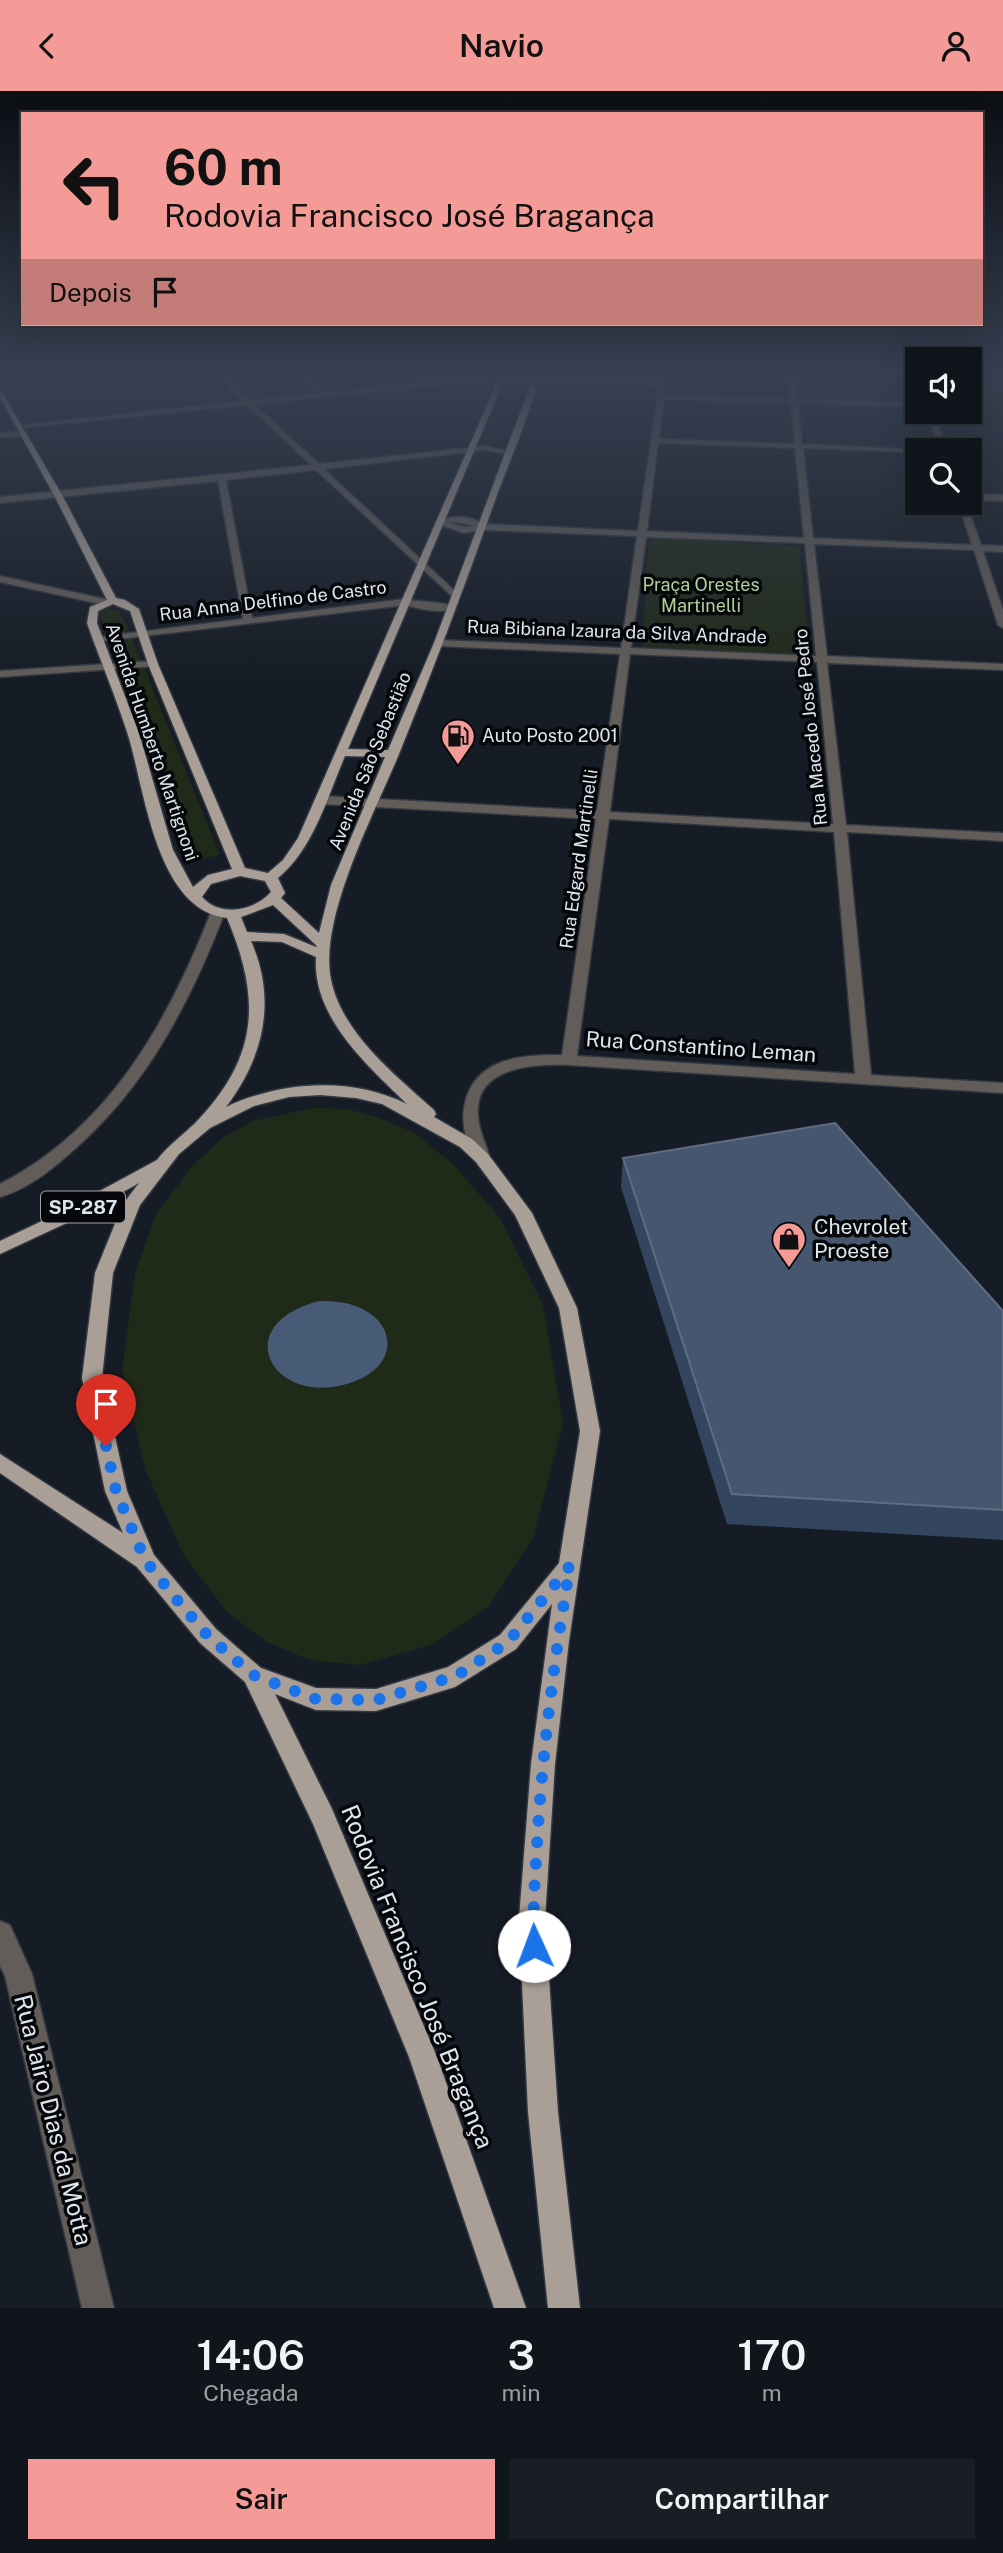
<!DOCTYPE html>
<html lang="pt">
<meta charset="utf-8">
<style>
:root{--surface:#10151c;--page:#191e25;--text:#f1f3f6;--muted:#9c9fa3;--line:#30343b;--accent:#f59b97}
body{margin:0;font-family:"Public Sans",sans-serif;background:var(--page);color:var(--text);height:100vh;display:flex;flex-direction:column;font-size:26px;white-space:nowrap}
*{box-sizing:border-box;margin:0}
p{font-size:23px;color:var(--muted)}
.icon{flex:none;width:38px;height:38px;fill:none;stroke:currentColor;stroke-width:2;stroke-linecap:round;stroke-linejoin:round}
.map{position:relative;height:2217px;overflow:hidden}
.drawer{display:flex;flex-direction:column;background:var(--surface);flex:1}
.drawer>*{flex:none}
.guide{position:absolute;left:21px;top:21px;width:962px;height:214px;border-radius:0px;box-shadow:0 7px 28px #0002,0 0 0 2px var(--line);background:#f59b97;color:#111;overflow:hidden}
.controls{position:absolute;left:905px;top:256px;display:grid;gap:14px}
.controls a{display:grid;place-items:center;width:77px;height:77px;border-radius:0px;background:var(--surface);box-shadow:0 7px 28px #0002,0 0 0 2px var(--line);font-size:35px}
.pin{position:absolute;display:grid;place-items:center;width:60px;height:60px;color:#fff;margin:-72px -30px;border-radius:50% 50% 50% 0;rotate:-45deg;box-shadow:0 0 7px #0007}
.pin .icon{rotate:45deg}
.me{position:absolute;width:77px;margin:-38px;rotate:358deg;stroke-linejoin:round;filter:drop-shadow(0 0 5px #0008)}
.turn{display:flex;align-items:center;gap:24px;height:147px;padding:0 28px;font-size:32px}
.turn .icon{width:91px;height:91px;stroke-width:2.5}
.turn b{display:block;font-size:49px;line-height:60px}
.then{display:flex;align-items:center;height:66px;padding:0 28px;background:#0003;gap:14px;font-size:26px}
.eta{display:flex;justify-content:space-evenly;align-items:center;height:119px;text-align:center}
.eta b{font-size:42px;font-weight:600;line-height:49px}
.action{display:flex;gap:14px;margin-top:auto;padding:14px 28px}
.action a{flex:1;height:80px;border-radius:0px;background:var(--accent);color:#111;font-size:28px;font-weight:600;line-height:80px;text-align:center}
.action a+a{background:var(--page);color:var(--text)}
header{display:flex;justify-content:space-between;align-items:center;height:91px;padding:0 28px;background:var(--accent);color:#111;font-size:32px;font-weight:600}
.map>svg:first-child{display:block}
.green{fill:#202a19}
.water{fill:#475b77}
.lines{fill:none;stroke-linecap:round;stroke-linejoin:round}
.minor-casing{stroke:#323841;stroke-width:3}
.major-casing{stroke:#323841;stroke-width:3}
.minor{fill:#625d59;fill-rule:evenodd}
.major{fill:#aa9f97;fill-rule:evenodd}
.wall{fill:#34455f}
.building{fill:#46566e;stroke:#5e6d81;stroke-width:2}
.route{stroke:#1a73e8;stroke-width:12;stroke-dasharray:0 21.6}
.labels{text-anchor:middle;stroke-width:7;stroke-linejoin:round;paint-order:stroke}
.far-park-label{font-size:18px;fill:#b0d19a;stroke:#05070a}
.far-street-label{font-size:18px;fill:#e0e5eb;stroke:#05070a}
.far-poi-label{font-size:18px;fill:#e0e5eb;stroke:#05070a;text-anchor:start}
.shield{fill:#05070a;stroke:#9ea2a8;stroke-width:2}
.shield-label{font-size:19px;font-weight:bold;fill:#e0e5eb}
.street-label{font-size:21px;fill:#e0e5eb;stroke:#05070a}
.poi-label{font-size:21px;fill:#e0e5eb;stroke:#05070a;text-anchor:start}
.near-street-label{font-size:24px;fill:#e0e5eb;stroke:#05070a}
</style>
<header><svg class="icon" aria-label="back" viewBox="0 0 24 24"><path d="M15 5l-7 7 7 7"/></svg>Navio<svg class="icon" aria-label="person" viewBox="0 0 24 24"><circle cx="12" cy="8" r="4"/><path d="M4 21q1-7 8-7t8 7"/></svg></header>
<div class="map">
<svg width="1003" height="2217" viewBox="0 0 1003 2217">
<rect width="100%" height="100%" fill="#161c25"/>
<!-- green -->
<path class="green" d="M970,282h33v56l-6,3 -27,-50z
M649,447l150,8 11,109 -168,-8z
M109,517l10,3 8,15 93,229 -23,5 -42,-115 -56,-132z
M312,1017l35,1 30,8 36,15 41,33 46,53 43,87 20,119 -30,114 -44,68 -58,39 -71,20 -50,-5 -43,-18 -40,-30 -43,-56 -38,-85 -24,-100 13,-98 21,-59 37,-49 31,-28 29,-16z"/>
<!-- water -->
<path class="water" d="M319,1210c78,-3 94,67 24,84 -74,18 -113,-61 -24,-84z"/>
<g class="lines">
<!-- minor casing -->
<g class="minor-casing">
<path id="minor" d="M214,282h6l30,27 68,-6 -27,-21h7l28,20 184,-20 26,4 123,5 2,-9h6l-3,22 126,4 -2,-26h6l3,26 120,4v4l-119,-4 4,41 119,6h-4v2l-114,-4 10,90 159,7 -14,-43h8l15,43 22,1v6l-20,-1 20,59v18l-5,-3 -24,-75 -160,-6 13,112 176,8v6l-176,-7 19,162 157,8v8l-156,-9 24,243 132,8v10l-434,-28c-34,-1 -95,1 -91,51 1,15 8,28 12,42l-8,5 -6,-1c-21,-36 -18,-84 26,-100 19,-7 40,-7 60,-7l34,-236 -274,-15 -6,-4 6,-4 275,15 23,-157 -181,-8 -5,-3 5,-3 182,8 16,-112 -155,-6 -18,3 -29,-10c15,-9 34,-8 49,1l154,7 21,-145 -124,-5 -17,2 -16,-4 -248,25 65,60 166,-18 27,6 -4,2 -23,-4 -161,19 134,125v4l-3,1 -139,-129 -90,10 26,138 153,-19c13,3 43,3 51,8 -13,8 -36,2 -51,-2l-311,37 -1,-2 5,-3 145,-18 -25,-138 -218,22v-6l311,-32 -64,-60 -228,23 -4,-2 228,-25zM664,308l127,4 4,41 -136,-5zM658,352l137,5 9,90 -157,-7zM456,431l18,4 -10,1 -15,-4zM646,446l159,6 11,113 -185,-8zM630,563l187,8 16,162 -223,-12zM609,728l225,13 21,242 -278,-18z
M912,282h5v8l-3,-2z
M925,320h7l17,39h-8z
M27,341l-3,4 -24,1v-4z
M970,403l33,1v6l-33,-1z
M0,485l105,23 5,3 -5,3 -105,-23z
M153,570l4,1v4l-157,11v-6z
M218,817l7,4c-36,93 -80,178 -157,243 -19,17 -43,35 -68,42v-13c109,-56 168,-162 211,-272z
M0,1830l10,4 22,49 82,334h-32l-77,-332 -5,-10z"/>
</g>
<!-- major casing -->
<g class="major-casing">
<path id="major" d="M501,282h6l-159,376 40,1 46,-107 101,-270h6c-11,40 -28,80 -43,119 -31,88 -64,176 -99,262 -25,60 -77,158 -69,220 8,56 64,100 104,136l2,4 -2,3 38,22 16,15 44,59 45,95 23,123 -31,210 -14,123 -10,155 13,193 22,196h-32l-20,-196 -9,-193 12,-155 21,-160 -36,45 -61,38 -79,24 -60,-1 -41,-16 57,115 105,248 89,251h-32l-85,-251 -96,-233 -68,-142 -45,-39 -63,-76 -137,-94v-19l123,79 -18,-42 -23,-113 13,-105 28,-69 16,-21 -66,37 -73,34v-13l61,-29 96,-52c12,-16 28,-26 42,-41 61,-65 61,-123 28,-201 -71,-8 -82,-128 -99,-183 -12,-38 -28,-75 -41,-112l3,-16 17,-7 -53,-105 -54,-98v-8l62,106 54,103 9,2 14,9 19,55 87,204 23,5 15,-13 15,-22zM113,513l17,7 18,53 84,205 -24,6 -15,12 -20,-37 -34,-117 -42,-110 1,-12zM345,665l40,1 -54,128 -12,48 -38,-35 4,-5 -7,-15c36,-30 49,-80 67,-122zM240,785l25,5 6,11c-18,20 -51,25 -69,5l9,-13zM273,814l44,41 -1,1 -32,-13 -37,-2 -6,-15zM251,850l31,1 34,15c-4,60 51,108 91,147 -56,-28 -126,-23 -181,3 38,-50 51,-107 25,-166zM320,1004l36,3 26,6 78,43 16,15 39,53 44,93 21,123 -21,132 -59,72 -52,32 -72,22 -60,-1 -55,-20 -45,-39 -62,-74 -27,-64 -25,-113 11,-105 27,-68 39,-51 31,-26 44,-22 35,-9z"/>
</g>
<!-- minor -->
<use href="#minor" class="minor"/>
<!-- major -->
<use href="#major" class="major"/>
</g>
<!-- wall -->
<path class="wall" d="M623,1067l380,153v229l-276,-16 -106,-337z"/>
<!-- building -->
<path class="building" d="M835,1032l168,188v199l-271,-16 -109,-336z"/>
<!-- sky -->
<linearGradient id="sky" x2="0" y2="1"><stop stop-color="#0c0f14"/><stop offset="0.48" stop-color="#364051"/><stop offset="1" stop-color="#364051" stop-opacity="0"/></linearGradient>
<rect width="1003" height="592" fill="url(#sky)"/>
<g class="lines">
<!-- route -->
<path class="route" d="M106,1355l10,45 29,69 26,33 37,43 45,39 63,24 60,1 80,-24 52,-34 62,-76c-15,87 -26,174 -32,262 -2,39 -6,79 -4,118"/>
</g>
<!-- icons -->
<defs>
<g id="fuel-pin" transform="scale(1.75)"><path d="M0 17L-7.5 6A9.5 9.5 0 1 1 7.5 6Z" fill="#f59b97" stroke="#05070a"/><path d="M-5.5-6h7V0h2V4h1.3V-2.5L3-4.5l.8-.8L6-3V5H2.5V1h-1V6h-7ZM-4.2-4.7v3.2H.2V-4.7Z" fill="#111"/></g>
<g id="shop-pin" transform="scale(1.75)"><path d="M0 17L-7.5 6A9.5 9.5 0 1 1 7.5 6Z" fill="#f59b97" stroke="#05070a"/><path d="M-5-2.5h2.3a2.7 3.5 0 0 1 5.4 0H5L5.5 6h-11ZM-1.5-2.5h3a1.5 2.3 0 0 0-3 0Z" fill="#111"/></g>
</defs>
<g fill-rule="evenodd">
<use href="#fuel-pin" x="458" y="645"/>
<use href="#shop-pin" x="789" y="1148"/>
</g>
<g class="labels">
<!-- far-park labels -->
<g class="far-park-label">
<text x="701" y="500">Praça Orestes<tspan x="701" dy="21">Martinelli</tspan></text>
</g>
<!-- far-street labels -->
<g class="far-street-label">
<text transform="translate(273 510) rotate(-7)" y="6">Rua Anna Delfino de Castro</text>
<text transform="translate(617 541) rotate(2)" y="6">Rua Bibiana Izaura da Silva Andrade</text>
<text transform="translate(811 636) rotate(-96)" y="6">Rua Macedo José Pedro</text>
<text transform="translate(152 651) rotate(71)" y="6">Avenida Humberto Martignoni</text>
<text transform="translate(370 670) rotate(-68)" y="6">Avenida São Sebastião</text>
<text transform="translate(579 768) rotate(-82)" y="6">Rua Edgard Martinelli</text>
</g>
<!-- far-poi labels -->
<g class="far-poi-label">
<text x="482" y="651">Auto Posto 2001</text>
</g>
<!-- shield labels -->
<rect class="shield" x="41" y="1100.5" width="84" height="31" rx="5"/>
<g class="shield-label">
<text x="83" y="1123">SP-287</text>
</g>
<!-- street labels -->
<g class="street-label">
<text transform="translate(701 956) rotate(4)" y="7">Rua Constantino Leman</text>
</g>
<!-- poi labels -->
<g class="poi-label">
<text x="814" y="1143">Chevrolet<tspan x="814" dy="24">Proeste</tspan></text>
</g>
<!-- near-street labels -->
<g class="near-street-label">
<text transform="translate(417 1886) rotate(68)" y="8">Rodovia Francisco José Bragança</text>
<text transform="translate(53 2029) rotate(76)" y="8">Rua Jairo Dias da Motta</text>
</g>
</g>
</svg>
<div class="controls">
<a><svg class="icon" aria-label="sound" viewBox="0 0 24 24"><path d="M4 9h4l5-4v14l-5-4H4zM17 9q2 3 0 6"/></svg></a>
<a><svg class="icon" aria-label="search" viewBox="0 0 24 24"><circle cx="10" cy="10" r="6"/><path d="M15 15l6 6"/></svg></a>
</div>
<div class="pin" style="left:106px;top:1355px;background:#d93025"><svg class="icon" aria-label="arrive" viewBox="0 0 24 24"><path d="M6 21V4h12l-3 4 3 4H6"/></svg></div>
<svg class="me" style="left:534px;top:1855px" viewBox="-20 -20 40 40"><circle r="19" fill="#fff"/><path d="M0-13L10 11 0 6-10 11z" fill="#1a73e8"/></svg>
<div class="guide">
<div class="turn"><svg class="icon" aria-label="left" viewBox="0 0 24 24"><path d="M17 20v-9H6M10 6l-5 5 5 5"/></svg><div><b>60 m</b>Rodovia Francisco José Bragança</div></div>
<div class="then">Depois<svg class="icon" aria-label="arrive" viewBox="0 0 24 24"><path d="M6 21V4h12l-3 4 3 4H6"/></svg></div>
</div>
</div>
<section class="drawer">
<div class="eta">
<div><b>14:06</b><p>Chegada</p></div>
<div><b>3</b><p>min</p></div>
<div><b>170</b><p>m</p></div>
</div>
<div class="action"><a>Sair</a><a>Compartilhar</a></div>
</section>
